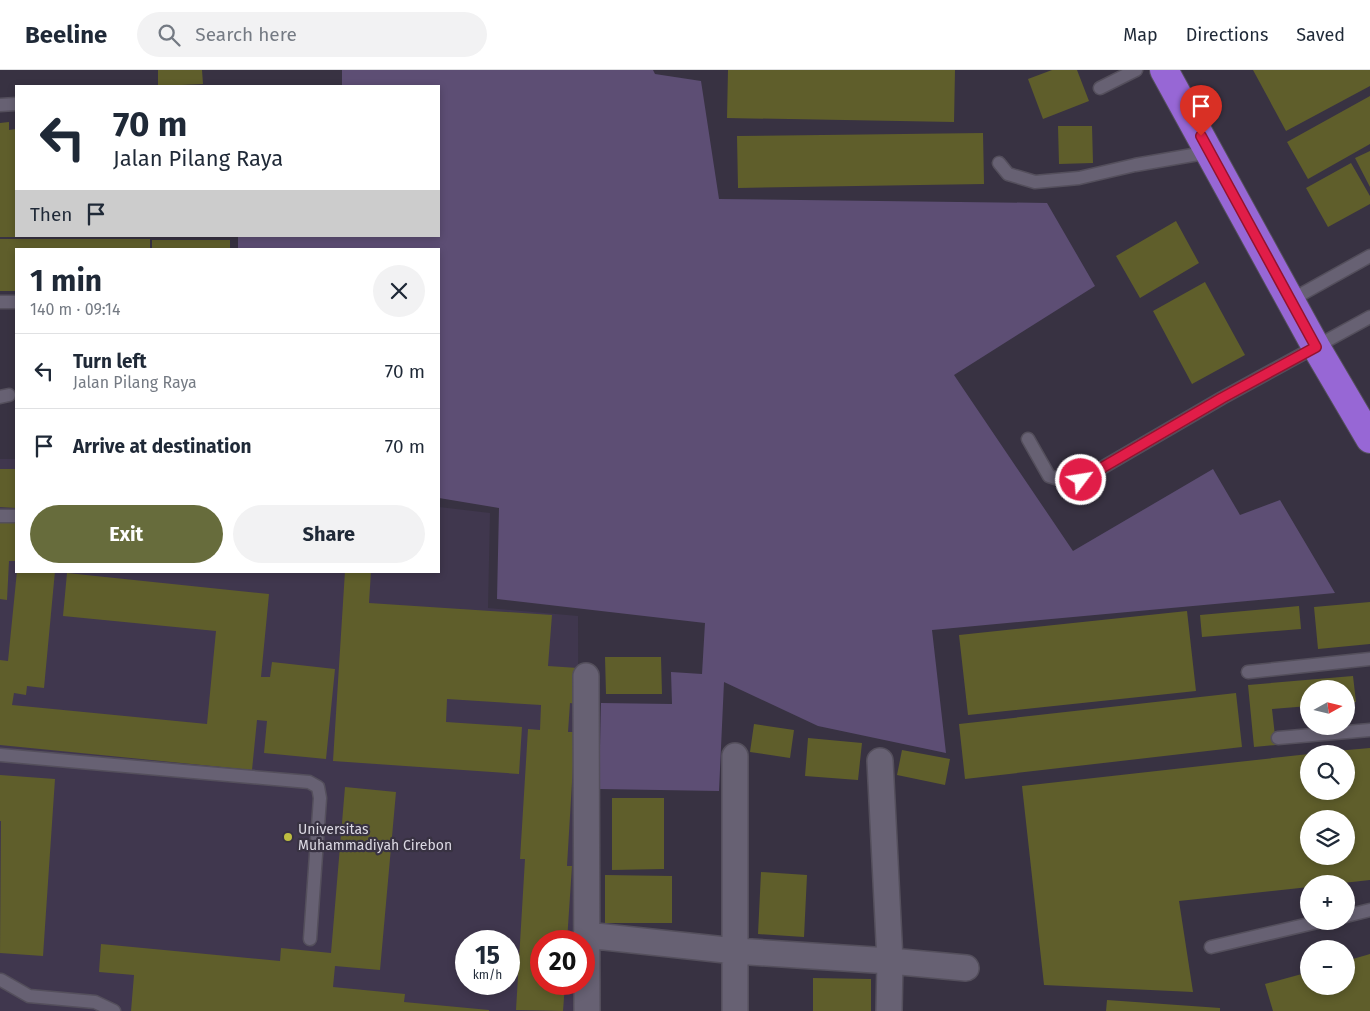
<!DOCTYPE html>
<meta charset="utf-8">
<style>
:root{--surface:#fff;--page:#f2f2f3;--text:#1f2937;--muted:#747a83;--line:#e0e1e3;--accent:#676c3c}
body{margin:0;font-family:"Fira Sans",sans-serif;background:var(--page);color:var(--text);height:100vh;display:flex;flex-direction:column;font-size:19px;white-space:nowrap}
*{box-sizing:border-box;margin:0}
p{font-size:16px;color:var(--muted)}
.icon{flex:none;width:28px;height:28px;fill:none;stroke:currentColor;stroke-width:2;stroke-linecap:round;stroke-linejoin:round}
.map{position:relative;flex:1;overflow:hidden}
.drawer{position:absolute;left:15px;top:178px;width:425px;height:325px;display:flex;flex-direction:column;background:var(--surface);border-radius:0px;box-shadow:0 2px 8px #0003}
.drawer>*{flex:none}
.banner{position:absolute;left:15px;top:15px;width:425px;height:152px;border-radius:0px;box-shadow:0 2px 8px #0003;background:#fff;color:var(--text);overflow:hidden}
.needle{width:32px;rotate:82deg}
.fabs{position:absolute;left:1300px;top:610px;display:grid;gap:10px}
.fabs a{display:grid;place-items:center;width:55px;height:55px;border-radius:50%;background:var(--surface);box-shadow:0 2px 8px #0003;font-size:25px}
.speed{position:absolute;left:455px;top:860px;display:flex;gap:10px;font-size:25px;font-weight:700;text-align:center}
.speed>*{display:grid;place-content:center;width:65px;height:65px;border-radius:50%;background:var(--surface);box-shadow:0 2px 8px #0003;line-height:1}
.speed small{font-size:12px;font-weight:400}
.speed .limit{border:8px solid #d22;background:#fff;color:#111}
.pin{position:absolute;display:grid;place-items:center;width:42px;height:42px;color:#fff;margin:-51px -21px;border-radius:50% 50% 50% 0;rotate:-45deg;box-shadow:0 0 5px #0007}
.pin .icon{rotate:45deg}
.me{position:absolute;width:55px;margin:-28px;rotate:59deg;stroke-linejoin:round;filter:drop-shadow(0 0 4px #0008)}
.turn{display:flex;align-items:center;gap:18px;height:105px;padding:0 15px;font-size:22px}
.turn .icon{width:65px;height:65px;stroke-width:2.5}
.turn b{display:block;font-size:35px;line-height:42px}
.then{display:flex;align-items:center;height:48px;padding:0 15px;background:#0003;gap:10px;font-size:19px}
.round{display:grid;place-items:center;flex:none;width:52px;height:52px;border-radius:26px;background:var(--page)}
.headline{display:flex;align-items:center;justify-content:space-between;height:85px;padding:0 15px}
h1{font-size:30px;font-weight:700;line-height:38px}
.action{display:flex;gap:10px;margin-top:auto;padding:10px 15px}
.action a{flex:1;height:58px;border-radius:30px;background:var(--accent);color:#fff;font-size:20px;font-weight:700;line-height:58px;text-align:center}
.action a+a{background:var(--page);color:var(--text)}
ul{padding:0;list-style:none}
li{display:flex;align-items:center;gap:15px;height:75px;padding:0 15px;border-top:1px solid var(--line)}
li div{flex:1}
li b{display:block;font-size:19px}
li em{font-style:normal}
header{display:flex;align-items:center;gap:30px;box-sizing:border-box;height:70px;padding:0 25px;background:var(--surface);border-bottom:1px solid var(--line)}
header strong{font-size:24px}
nav{display:flex;gap:28px;margin-inline-start:auto;font-size:18px}
.search{width:350px;height:45px;background:var(--page);display:flex;align-items:center;gap:12px;box-sizing:border-box;padding:0 18px;border-radius:28px;color:var(--muted);font-size:19px}
.map>svg:first-child{display:block}
.built{fill:#40374e;fill-rule:evenodd}
.green{fill:#5d4e74}
.building{fill:#5f5e2b;fill-rule:evenodd}
.lines{fill:none;stroke-linecap:round;stroke-linejoin:round}
.lane-casing{stroke:#544f5c;stroke-width:15}
.street-casing{stroke:#544f5c;stroke-width:28}
.highway-casing{stroke:#544f5c;stroke-width:30}
.lane{stroke:#676173;stroke-width:12}
.street{stroke:#676173;stroke-width:25}
.highway{stroke:#9767d5;stroke-width:28}
.route-casing{stroke:#92132f;stroke-width:12}
.route{stroke:#e11d48;stroke-width:9}
.poi-dot{fill:#bfbe41;stroke:#383242;stroke-width:2}
.labels{text-anchor:middle;stroke-width:4.5;stroke-linejoin:round;paint-order:stroke}
.poi-label{font-size:14px;fill:#dcd9e3;stroke:#383242;text-anchor:start}
</style>
<header>
<strong>Beeline</strong>
<div class="search"><svg class="icon" aria-label="search" viewBox="0 0 24 24"><circle cx="10" cy="10" r="6"/><path d="M15 15l6 6"/></svg>Search here</div>
<nav><a>Map</a><a>Directions</a><a>Saved</a></nav>
</header>
<div class="map">
<svg width="1370" height="941" viewBox="0 0 1370 941">
<rect width="100%" height="100%" fill="#383242"/>
<!-- built -->
<path class="built" d="M0,389h16v112h423v-64l51,6 -2,95 90,8 1,325h-38v43h39v27h-580zM466,871h43v43h-43z"/>
<!-- green -->
<path class="green" d="M342,0h311l2,4 46,7 18,118 328,4 48,83 -141,89 119,176 140,-82 27,46 40,-15 55,93 -403,37 14,123 -128,-27 -94,-44 -5,109 -120,-2 2,-86 71,1 -1,-32 31,2 3,-51 -208,-24 2,-91 -60,-10v-249h-201v-13h201v-150h-97z"/>
<!-- building -->
<path class="building" d="M158,0h44l1,14 -45,2z
M728,0h227l-1,52 -227,-4z
M1052,0h25l12,31 -46,18 -15,-40z
M1253,0h117v16l-84,45z
M1370,26v48l-62,35 -21,-37z
M9,52v8l7,-1v108h-16v-114z
M1058,56h34l1,37 -34,1z
M983,63l1,51 -246,4 -1,-52z
M1370,81v36l-15,-29z
M1351,93l19,33v8l-42,23 -22,-39z
M1176,151l23,42 -59,35 -24,-42z
M0,169h150v10h-134v42h-16z
M152,170h78v9h-78z
M1205,212l40,73 -53,29 -39,-73z
M0,399h16v39l-16,-1z
M0,450l16,1v40h-7l-2,39 -7,-1z
M17,501h38l-11,117 -17,-2 -1,9 -12,-2 -2,12 195,19 9,-93 -153,-15 4,-43 202,21 -8,83h9l2,-15 63,7 -9,90 -62,-6 3,-32 -10,-1 -5,50 -252,-25v-85l8,1z
M345,501h26l-2,32 183,12 -4,51 30,2 -2,36 -6,-1 -2,29h7l-8,134h5l-5,75h-26v43h24l-2,27 -47,-1 9,-151h-5l8,-130 12,1 1,-25 -94,-6 -1,23 76,5 -3,47 -186,-13z
M1370,532v42l-52,5 -4,-42z
M1299,536l2,23 -99,8 -2,-22z
M1187,541l9,80 -228,24 -9,-80z
M605,587h56l1,37h-56z
M1353,606l3,26 -10,1v-14h-37v17l-37,3 4,36 -22,2 -6,-62z
M1236,623l6,54 -277,32 -6,-55z
M754,654l40,6 -4,28 -40,-6z
M808,668l54,5 -4,37 -53,-4z
M1370,678v132l-36,4h-25v3l-130,14 14,91 -149,-7 -22,-199 287,-32v37h37v-37h-21v-2zM1309,749h37v37h-37z
M902,680l48,9 -5,26 -48,-10z
M0,705l55,4 -12,177 -43,-3 1,-132h-1z
M345,717l51,5 -16,178 -45,-4 -2,21 72,7 -1,8 85,8v1h-358l3,-36 -35,-3 2,-28 179,17 1,-13 50,5z
M612,728h52v71l-52,1z
M761,802l46,3 -3,62 -46,-3z
M605,805l67,1v47h-67z
M1370,884v57h-97l-8,-27 44,-12v14h37v-25z
M813,908l58,1v32h-58z
M1107,930l113,8v3h-114z"/>
<g class="lines">
<!-- lane casing -->
<g class="lane-casing">
<path id="lane" d="M1100,18l36,-18
M0,35l16,-1
M999,93l9,11 27,8 44,-4 56,-13 75,-13
M1291,230l79,-44
M0,232h16
M0,327l9,-2
M1028,369l21,37 16,5 16,-1 141,-82 148,-81
M0,446h16
M1248,602l122,-13
M1278,668l92,-8
M0,685l309,27 9,5 2,11 -10,141
M1346,846l24,-6
M1211,877l111,-26
M1,910l28,16 66,6 19,9"/>
</g>
<!-- street casing -->
<g class="street-casing">
<path id="street" d="M586,606l1,335
M735,686v195l155,10 76,7
M880,691l10,200 -1,50
M586,865l149,16v60"/>
</g>
<!-- highway casing -->
<g class="highway-casing">
<path id="highway" d="M1164,0l152,277 54,92"/>
</g>
<!-- lane -->
<use href="#lane" class="lane"/>
<!-- street -->
<use href="#street" class="street"/>
<!-- highway -->
<use href="#highway" class="highway"/>
</g>
<g class="lines">
<!-- route casing -->
<g class="route-casing">
<path id="route" d="M1081,410l141,-82 94,-51 -115,-211"/>
</g>
<!-- route -->
<use href="#route" class="route"/>
</g>
<!-- markers -->
<circle class="poi-dot" cx="288" cy="767" r="5"/>
<g class="labels">
<!-- poi labels -->
<g class="poi-label">
<text x="298" y="764">Universitas<tspan x="298" dy="16">Muhammadiyah Cirebon</tspan></text>
</g>
</g>
</svg>
<div class="fabs">
<a><svg class="needle" viewBox="-14 -14 28 28"><path d="M0-13l5 13h-10z" fill="#e53935"/><path d="M0 13l5-13h-10z" fill="#747a83"/></svg></a>
<a><svg class="icon" aria-label="search" viewBox="0 0 24 24"><circle cx="10" cy="10" r="6"/><path d="M15 15l6 6"/></svg></a>
<a><svg class="icon" aria-label="layers" viewBox="0 0 24 24"><path d="M12 4l9 5-9 5-9-5zM3 14l9 5 9-5"/></svg></a>
<a>+</a>
<a>−</a>
</div>
<div class="speed"><div>15<small>km/h</small></div><div class="limit">20</div></div>
<div class="pin" style="left:1201px;top:66px;background:#d93025"><svg class="icon" aria-label="arrive" viewBox="0 0 24 24"><path d="M6 21V4h12l-3 4 3 4H6"/></svg></div>
<svg class="me" style="left:1081px;top:410px" viewBox="-20 -20 40 40"><circle r="17" fill="#e11d48" stroke="#fff" stroke-width="3"/><path d="M0-11L8 9 0 5-8 9z" fill="#fff"/></svg>
<div class="banner">
<div class="turn"><svg class="icon" aria-label="left" viewBox="0 0 24 24"><path d="M17 20v-9H6M10 6l-5 5 5 5"/></svg><div><b>70 m</b>Jalan Pilang Raya</div></div>
<div class="then">Then<svg class="icon" aria-label="arrive" viewBox="0 0 24 24"><path d="M6 21V4h12l-3 4 3 4H6"/></svg></div>
</div>
<section class="drawer">
<div class="headline"><div><h1>1 min</h1><p>140 m · 09:14</p></div><a class="round"><svg class="icon" aria-label="close" viewBox="0 0 24 24"><path d="M6 6l12 12M18 6L6 18"/></svg></a></div>
<ul>
<li><svg class="icon" aria-label="left" viewBox="0 0 24 24"><path d="M17 20v-9H6M10 6l-5 5 5 5"/></svg><div><b>Turn left</b><p>Jalan Pilang Raya</p></div><em>70 m</em></li>
<li><svg class="icon" aria-label="arrive" viewBox="0 0 24 24"><path d="M6 21V4h12l-3 4 3 4H6"/></svg><div><b>Arrive at destination</b></div><em>70 m</em></li>
</ul>
<div class="action"><a>Exit</a><a>Share</a></div>
</section>
</div>
